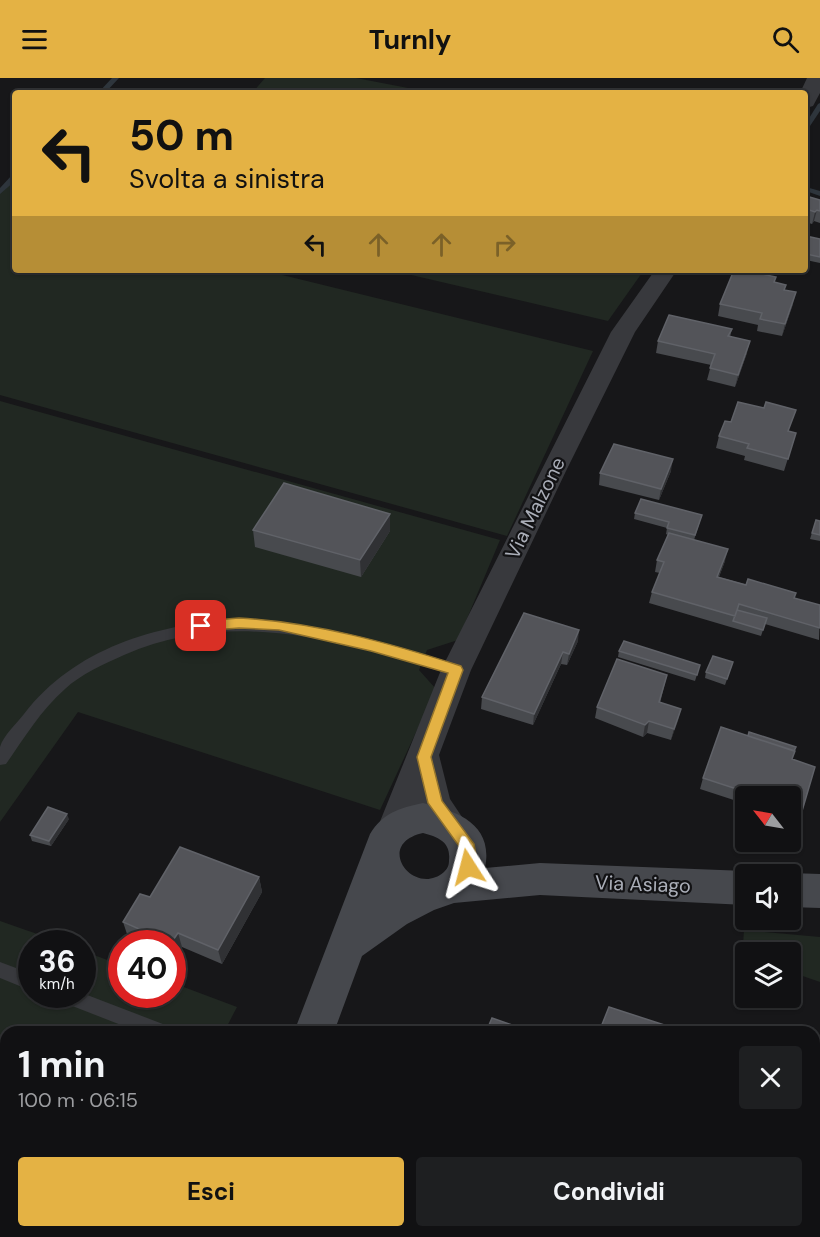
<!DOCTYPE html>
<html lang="it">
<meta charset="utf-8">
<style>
:root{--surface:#111113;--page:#1e1f21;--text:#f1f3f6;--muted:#9c9da0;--line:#303133;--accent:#e4b244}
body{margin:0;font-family:"DM Sans",sans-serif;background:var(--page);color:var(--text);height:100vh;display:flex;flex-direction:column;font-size:22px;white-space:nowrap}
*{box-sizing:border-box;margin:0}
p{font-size:20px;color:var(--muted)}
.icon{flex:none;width:33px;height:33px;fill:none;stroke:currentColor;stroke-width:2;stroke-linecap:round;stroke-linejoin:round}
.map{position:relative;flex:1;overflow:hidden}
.sheet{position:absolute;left:0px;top:948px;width:820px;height:212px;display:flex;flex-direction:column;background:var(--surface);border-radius:18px 18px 0 0;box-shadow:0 2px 4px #0004,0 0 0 2px var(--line)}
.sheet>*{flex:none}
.hud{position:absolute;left:12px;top:12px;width:796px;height:183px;border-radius:6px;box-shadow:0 2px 4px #0004,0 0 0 2px var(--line);background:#e4b244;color:#111;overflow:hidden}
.needle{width:39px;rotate:301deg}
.controls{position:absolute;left:735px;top:708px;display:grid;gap:12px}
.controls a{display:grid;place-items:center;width:66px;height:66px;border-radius:6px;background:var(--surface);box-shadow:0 2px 4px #0004,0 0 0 2px var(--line);font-size:30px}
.speed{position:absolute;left:18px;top:852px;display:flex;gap:12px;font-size:30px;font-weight:700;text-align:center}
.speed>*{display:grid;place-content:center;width:78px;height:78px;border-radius:50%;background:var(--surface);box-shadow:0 2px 4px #0004,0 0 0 2px var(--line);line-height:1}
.speed small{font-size:15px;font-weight:400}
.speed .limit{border:9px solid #d22;background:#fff;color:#111}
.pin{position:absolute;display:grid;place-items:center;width:51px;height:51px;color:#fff;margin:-26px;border-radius:12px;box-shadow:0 3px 9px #0006}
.me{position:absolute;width:66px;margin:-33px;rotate:351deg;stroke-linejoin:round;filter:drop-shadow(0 0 4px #0008)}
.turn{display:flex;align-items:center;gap:21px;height:126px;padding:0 18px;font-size:27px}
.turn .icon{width:78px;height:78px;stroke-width:2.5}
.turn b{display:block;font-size:42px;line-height:51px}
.lanes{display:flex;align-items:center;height:57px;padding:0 18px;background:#0003;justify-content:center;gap:30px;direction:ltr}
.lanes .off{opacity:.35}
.round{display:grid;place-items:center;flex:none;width:63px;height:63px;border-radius:6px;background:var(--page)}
.headline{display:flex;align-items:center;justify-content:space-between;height:102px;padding:0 18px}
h1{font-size:36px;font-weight:700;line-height:45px}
.cta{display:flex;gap:12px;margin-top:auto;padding:12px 18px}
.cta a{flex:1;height:69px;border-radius:6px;background:var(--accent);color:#111;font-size:24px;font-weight:700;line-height:69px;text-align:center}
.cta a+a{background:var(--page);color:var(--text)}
header{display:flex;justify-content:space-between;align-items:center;height:78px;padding:0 18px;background:var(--accent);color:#111;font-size:27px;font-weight:700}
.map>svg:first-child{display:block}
.green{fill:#212822}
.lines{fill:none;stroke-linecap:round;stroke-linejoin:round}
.stream{fill:#2e353c;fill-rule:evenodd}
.lane{fill:#38393d;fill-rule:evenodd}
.street{fill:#38393d;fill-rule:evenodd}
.secondary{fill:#46484d;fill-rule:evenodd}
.wall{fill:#484a4e}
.shaded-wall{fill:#303134}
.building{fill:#535459;stroke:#606268;stroke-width:1.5}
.route{fill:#e4b244;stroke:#94742c;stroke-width:1.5}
.labels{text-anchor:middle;stroke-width:4.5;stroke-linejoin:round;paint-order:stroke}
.street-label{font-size:20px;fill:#aaaeb8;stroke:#121214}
</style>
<header><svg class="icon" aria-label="menu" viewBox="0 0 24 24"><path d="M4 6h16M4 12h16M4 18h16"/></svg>Turnly<svg class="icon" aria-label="search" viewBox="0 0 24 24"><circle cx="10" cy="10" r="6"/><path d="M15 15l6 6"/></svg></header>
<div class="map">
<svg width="820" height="1159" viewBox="0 0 820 1159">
<rect width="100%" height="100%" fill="#171719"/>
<!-- green -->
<path class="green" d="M265,0h91l78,15h-182z
M9,103l6,1v88h247l331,81 -86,185 -507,-141v-205z
M390,192h254l-36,51z
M0,323l500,139 -42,100 -31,10 -8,20 17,19 -56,121 -302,-98 -78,110z
M0,843l63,22 -31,1v50h50l1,-43 38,14 1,29h50l1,-11 64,24 -13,25h-218v35l-6,10z
M744,852l76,7v45l-29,-10 -1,-20h-39l-8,-7z
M820,1024v109l-5,-2 -1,-84z
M279,1154h138l13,5h-153z"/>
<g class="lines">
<!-- stream -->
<path class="stream" d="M112,0h7l-14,15h-7z
M820,25v8l-12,18 -2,1v-7l12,-19z
M12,97h3v6l-15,13v-6z
M806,109l14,4v5l-14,-5z"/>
<!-- lane -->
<path class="lane" d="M235,541c77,4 148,24 221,45l5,2 3,4 -3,4 -5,2c-111,-33 -220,-70 -332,-21 -20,9 -43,19 -59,34 -24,21 -41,49 -59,75l-6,1c0,-5 0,-13 0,-18 3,-11 17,-24 24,-33 51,-66 131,-89 211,-95z
M0,884l32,12v17l-32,-13z
M82,915l86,33 2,6h-31l-82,-32 -3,-6z"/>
<!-- street -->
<path class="street" d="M807,0h13v15l-7,13 -7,2v-15h-6z
M655,192h22l-42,62 -69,139 -95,199 -32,85 11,44 18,27 -5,10c-25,9 -33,-11 -43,-31l-14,34 -12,4 -12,-4 -5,-10 64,-159 170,-338z"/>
<!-- secondary -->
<path class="secondary" d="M423,725c34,8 71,21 62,65l55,-5 206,8 8,3h-8v31l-206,-10 -86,8 -20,7 -27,14 -45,32 -28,76h-40l76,-198c13,-21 29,-26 53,-31zM423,755c15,4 28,9 26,27 0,5 -1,8 -5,12 -30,26 -71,-28 -21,-39z
M790,795l30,1v34l-30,-1v-33h-3z
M222,1154h44l-2,5h-44z"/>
</g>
<!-- wall -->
<path class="wall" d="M806,118l14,4v23l-6,-2 -2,3 -6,-2z
M806,158l14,3v24l-14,-3z
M774,204l11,8 8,14 -11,32 -25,-5 1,-6 -40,-9 2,-12z
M732,251l-2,8 17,16 -12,34 -28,-7 4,-15 -55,-12 2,-12z
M731,344l65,11 -12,38 -40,-11 1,-4 -29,-8 3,-12z
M671,393l-12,29 -60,-15 1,-12z
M635,435l67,2 -8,25 31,21 -6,16 101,28 -1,35 -54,-16 -4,12 -112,-33 3,-11 8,-19 -5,-1 2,-12 11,-25 -2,-1 1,-6 -33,-9z
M390,436v17l-29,46 -106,-30 -2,-17z
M816,442l4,1v20l-10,-2z
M578,563l-11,24 -6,-1 -28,61 -52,-16 1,-12z
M619,573l81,14 -5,16 -77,-24z
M733,584l-8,23 -20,-7 1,-6z
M667,597l-7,28 21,6 -10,31 -24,-7 -4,4 -48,-19 2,-11z
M792,681l10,52 -5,11 -7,-2v-24h-44v8l-46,-15 3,-11z
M69,741l-18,27 -19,-5 -2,-6z
M259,799l3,15 -40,72 -40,-17 -7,10 -3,-1v-12h-29l-15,-7 -5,-15 27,-25z"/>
<!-- shaded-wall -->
<path class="shaded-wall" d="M817,132l-3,11 -2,3 3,-12z
M796,214l-3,12 -11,32 3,-12z
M750,263l-3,12 -12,34 3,-12z
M673,381l-2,12 -12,29 2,-11z
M390,436v17l-29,46 -1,-17z
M728,471l-3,12 -11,28 3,-12z
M579,552l-1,11 -11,24 2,-11z
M563,574l-2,12 -28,61 1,-11z
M681,631l-3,12 -7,19 3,-11z
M649,643l-2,12 -4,4 2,-12z
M67,736l2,5 -18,27 -2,-5z
M259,799l3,15 -40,72 -4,-14z
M178,855l4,14 -7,10 -3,-9v-4h-1z"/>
<!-- building -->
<path class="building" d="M806,118l14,4v11l-3,-1 -2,2 -9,-3z
M806,158l14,3v18l-14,-3z
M734,192h10l32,7 -2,5 12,3 -2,5 12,2 -11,32 -25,-5 2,-6 -42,-9z
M669,237l63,14 -4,7 22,5 -12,34 -28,-7 5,-14 -57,-13z
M738,324l26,6 2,-6 30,8 -8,21 8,2 -8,26 -41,-11 2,-4 -30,-8 6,-15 6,1z
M614,366l59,15 -12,30 -61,-16z
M284,405l106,31 -30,46 -107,-30z
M641,421l61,16 -7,20 -28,-7 2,-6 -34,-9z
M816,442l4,1v14l-8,-2z
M669,455l59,16 -11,28 29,8 2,-6 48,14 -2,5 26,7v23l-81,-24 -4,12 -83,-24 12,-30 -7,-2z
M737,532l30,8 -4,12 -30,-9z
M524,535l55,17 -10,24 -6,-2 -29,62 -52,-17z
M624,563l76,24 -3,10 -78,-24z
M713,578l20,6 -6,17 -21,-7z
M617,581l50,16 -8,27 22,7 -7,20 -25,-8 -4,4 -48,-18z
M721,649l74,24 -3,8 23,8 -13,44 -12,-3v-12h-32l-55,-18z
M749,654l47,15 -2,4 -46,-15z
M48,729l19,7 -18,27 -19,-6z
M180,769l79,30 -41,73 -40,-17 -7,10 -48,-21 17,-28 10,3z
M609,929l77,25h-87z
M492,940l40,14h-46z
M0,1148l6,3v3h6l12,5h-24z
M89,1156l8,3h-10z"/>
<!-- route -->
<path class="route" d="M239,540c75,4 151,25 222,48l2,4 -32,87 11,44 32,43 2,11 -3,16 -5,2 -6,-2 -3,-25 -31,-43 -11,-46 31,-84 -77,-22 -92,-21 -40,-2 -38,3 -7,-5 7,-5z"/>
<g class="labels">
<!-- street labels -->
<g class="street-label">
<text transform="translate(535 430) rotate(-64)" y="7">Via Malzone</text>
<text transform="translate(643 806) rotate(2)" y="7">Via Asiago</text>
</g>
</g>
</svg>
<div class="controls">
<a><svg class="needle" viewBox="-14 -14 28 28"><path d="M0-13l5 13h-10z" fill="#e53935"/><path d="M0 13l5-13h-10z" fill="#9c9da0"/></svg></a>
<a><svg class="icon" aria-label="sound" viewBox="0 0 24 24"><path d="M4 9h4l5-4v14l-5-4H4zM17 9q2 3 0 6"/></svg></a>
<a><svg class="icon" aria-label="layers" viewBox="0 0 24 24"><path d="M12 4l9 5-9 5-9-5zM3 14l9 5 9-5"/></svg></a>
</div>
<div class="speed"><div>36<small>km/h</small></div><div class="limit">40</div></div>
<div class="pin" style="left:201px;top:548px;background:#d93025"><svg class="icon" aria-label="arrive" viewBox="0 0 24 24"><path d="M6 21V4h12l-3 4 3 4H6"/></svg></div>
<svg class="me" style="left:468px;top:789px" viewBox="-20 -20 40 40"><path d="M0-17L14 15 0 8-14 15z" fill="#e4b244" stroke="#fff" stroke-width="4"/></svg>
<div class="hud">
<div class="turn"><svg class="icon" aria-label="left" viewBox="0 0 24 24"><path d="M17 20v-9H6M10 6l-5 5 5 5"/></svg><div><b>50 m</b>Svolta a sinistra</div></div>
<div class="lanes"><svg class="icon" aria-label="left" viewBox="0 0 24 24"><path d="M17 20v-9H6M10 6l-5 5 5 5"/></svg><svg class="icon off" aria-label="ahead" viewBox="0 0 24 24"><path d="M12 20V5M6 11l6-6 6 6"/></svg><svg class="icon off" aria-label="ahead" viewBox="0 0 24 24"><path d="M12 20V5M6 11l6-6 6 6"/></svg><svg class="icon off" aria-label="right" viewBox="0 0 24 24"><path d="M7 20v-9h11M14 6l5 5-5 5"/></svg></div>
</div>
<section class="sheet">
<div class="headline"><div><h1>1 min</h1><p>100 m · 06:15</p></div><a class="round"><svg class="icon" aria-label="close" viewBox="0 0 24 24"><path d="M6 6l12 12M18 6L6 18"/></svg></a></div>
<div class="cta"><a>Esci</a><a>Condividi</a></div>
</section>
</div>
